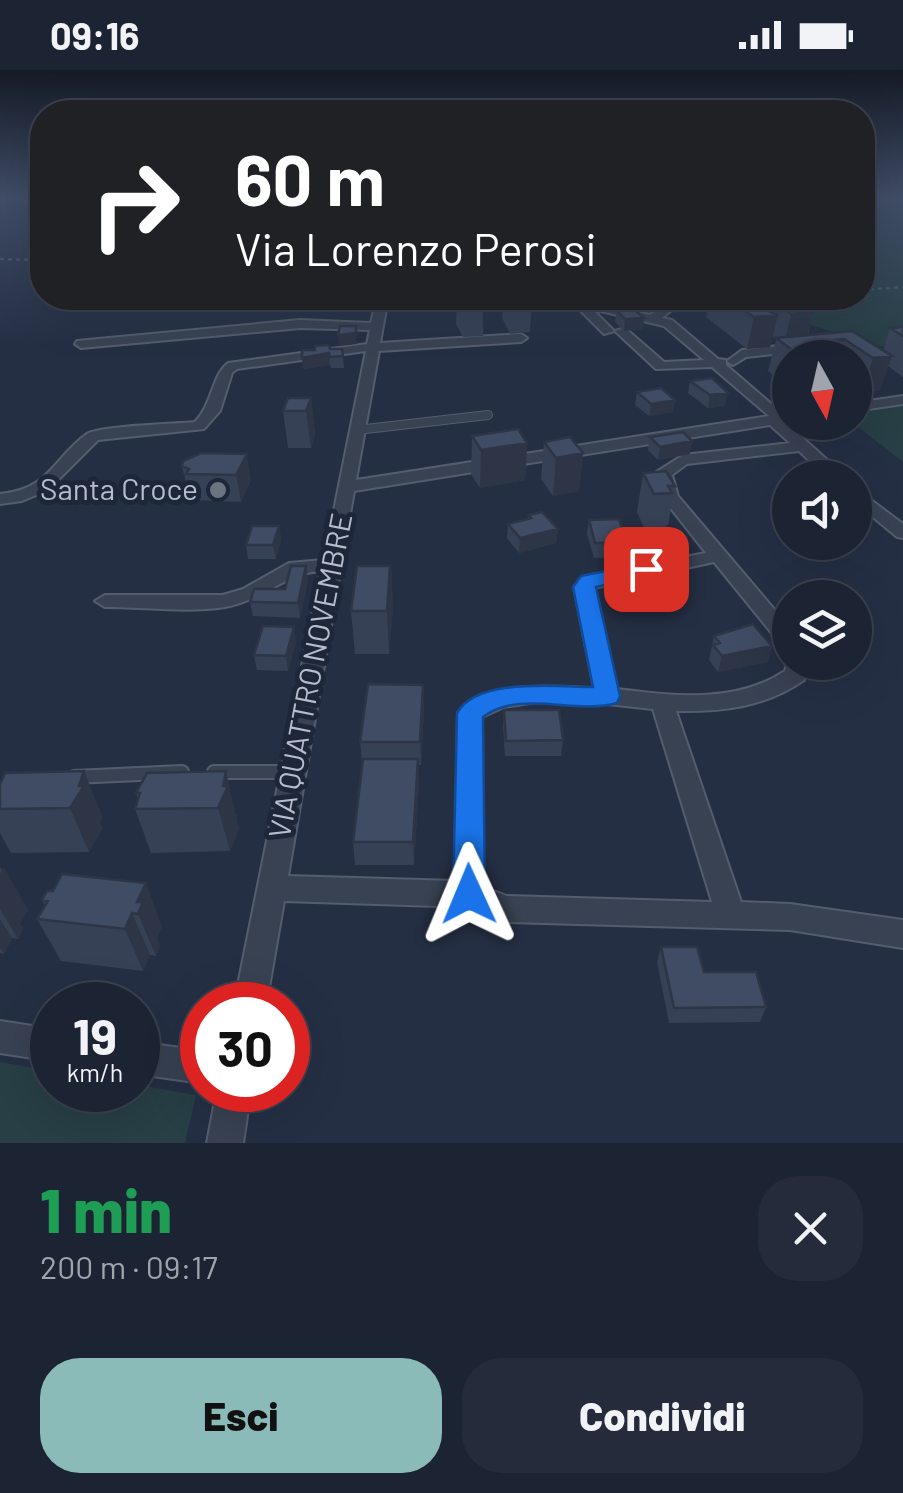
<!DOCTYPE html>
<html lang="it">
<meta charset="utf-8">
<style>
:root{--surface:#1c2333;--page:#252b3b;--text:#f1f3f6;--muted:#a0a4ac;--line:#3a404e;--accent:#8bbbb9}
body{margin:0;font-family:Barlow,sans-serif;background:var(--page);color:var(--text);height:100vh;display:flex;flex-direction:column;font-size:38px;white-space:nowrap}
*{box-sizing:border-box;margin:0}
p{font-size:32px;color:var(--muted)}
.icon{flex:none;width:55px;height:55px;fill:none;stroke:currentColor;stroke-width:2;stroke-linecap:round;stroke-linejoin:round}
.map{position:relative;height:1073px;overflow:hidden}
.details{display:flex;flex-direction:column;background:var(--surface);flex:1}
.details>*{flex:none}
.guide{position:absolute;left:30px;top:30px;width:845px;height:210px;border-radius:40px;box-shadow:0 10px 40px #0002,0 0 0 2px var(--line);background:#202124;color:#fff;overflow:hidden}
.needle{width:65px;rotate:172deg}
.controls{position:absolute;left:772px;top:270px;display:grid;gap:20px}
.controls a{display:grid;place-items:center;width:100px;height:100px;border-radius:50%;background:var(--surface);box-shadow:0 10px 40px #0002,0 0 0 2px var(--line);font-size:50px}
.speed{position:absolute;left:30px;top:912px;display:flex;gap:20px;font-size:50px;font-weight:700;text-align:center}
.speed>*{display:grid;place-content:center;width:130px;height:130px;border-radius:50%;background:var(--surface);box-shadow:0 10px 40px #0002,0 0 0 2px var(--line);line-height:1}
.speed small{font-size:25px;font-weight:400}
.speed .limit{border:15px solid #d22;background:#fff;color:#111}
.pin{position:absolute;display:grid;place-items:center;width:85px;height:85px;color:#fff;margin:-42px;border-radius:20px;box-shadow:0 5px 15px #0006}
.me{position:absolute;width:110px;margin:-55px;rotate:359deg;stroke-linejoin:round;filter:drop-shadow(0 0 8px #0008)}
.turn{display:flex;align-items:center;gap:35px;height:210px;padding:0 40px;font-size:45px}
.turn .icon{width:130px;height:130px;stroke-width:2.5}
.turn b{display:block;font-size:70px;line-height:85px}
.round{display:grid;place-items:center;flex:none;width:105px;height:105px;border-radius:40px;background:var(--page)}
.headline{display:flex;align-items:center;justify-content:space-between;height:170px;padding:0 40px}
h1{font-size:60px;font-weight:800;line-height:75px;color:#1e9e55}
.button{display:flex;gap:20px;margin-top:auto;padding:20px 40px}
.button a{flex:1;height:115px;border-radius:40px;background:var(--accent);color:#111;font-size:40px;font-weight:800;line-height:115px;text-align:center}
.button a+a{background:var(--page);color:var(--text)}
.status{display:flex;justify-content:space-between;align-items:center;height:70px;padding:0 50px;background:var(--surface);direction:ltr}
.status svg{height:28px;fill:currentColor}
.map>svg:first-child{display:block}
.green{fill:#273f45}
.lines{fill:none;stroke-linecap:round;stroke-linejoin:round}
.service-far1-casing{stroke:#545d6e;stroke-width:10}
.service-casing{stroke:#545d6e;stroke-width:16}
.minor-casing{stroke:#545d6e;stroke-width:4}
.path{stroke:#455c61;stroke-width:2.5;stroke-dasharray:4 4;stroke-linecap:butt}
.service-far1{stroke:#394253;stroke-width:8}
.service{stroke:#394253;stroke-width:12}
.minor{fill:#394253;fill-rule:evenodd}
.wall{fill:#374156}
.shaded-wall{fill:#2d3546}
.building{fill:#404c64;stroke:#2d3546;stroke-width:2.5}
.route{fill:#1a73e8;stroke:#114b97;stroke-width:2.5}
.worship-dot{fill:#6b7280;stroke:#1e2739;stroke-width:4}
.labels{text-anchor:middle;stroke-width:10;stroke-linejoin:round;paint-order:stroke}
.poi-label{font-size:30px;fill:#b6bdcd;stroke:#1e2739;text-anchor:end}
.street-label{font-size:30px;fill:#b6bdcd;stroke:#1e2739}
</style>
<div class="status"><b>09:16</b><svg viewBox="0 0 49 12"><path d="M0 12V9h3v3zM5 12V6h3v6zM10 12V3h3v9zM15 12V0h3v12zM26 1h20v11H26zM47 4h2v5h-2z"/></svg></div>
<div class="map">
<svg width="903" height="1073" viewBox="0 0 903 1073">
<rect width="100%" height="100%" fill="#252f44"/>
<!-- green -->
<path class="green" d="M863,126h40v157l-109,-33 -53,-22h121z
M903,329v63l-50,-39 2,-14z
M0,992l52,9v19h86v-5l58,10 -11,48h-185z"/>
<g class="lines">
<!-- service-far1 casing -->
<g class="service-far1-casing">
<path id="service-far1" d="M357,360l131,-15"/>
</g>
<!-- service casing -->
<g class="service-casing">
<path id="service" d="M214,702h78
M74,707l108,-5"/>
</g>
<!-- minor casing -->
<g class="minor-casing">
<path id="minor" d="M377,228h11l-8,45 141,-9 6,4 -6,4 -142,9 -23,129 413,-64 -57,-49 -56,2 -41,-38 10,-3 39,34 40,-2 -40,-34 -72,-17 22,22 -10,3 -29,-29 -22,-7h18l79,17 11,-7 -11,-10h12l12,10 -12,10 10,2 46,39 8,1v5l57,49 7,-1v8l-5,1 59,53 2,3h-18l-29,-27 -112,13 -15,11 6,21 112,132v21l-7,-2 -69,-85 -120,26 23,101c57,7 118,15 168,-18l4,-14 1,5h18l-4,18c-39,27 -81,32 -128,31l65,191 49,2 113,16v28l-113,-18 -284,-8 -38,-15 -184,-6 -18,104h-32l87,-434c-35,2 -60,30 -96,36 -38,6 -81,0 -120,0l-10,-6 10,-6h118l20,-6 46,-26 35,-3 42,-209 -129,18 -5,4 -12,38 -16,18 -106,11 -50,50 -26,11 -22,3v-10c51,-5 53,-36 87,-60 12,-8 88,-10 108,-12 18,-19 17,-47 33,-59l139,-19 3,-14 -70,-2 -219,20 -6,-4 2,-3 223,-21 71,3zM770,355l20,18 -107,12 -28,18 7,24 44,56 -124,24 -8,10 20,101c-36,-1 -113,-9 -136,25l-3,168 -167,-5 66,-385zM536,632l71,2 46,5 59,193 -205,-6 -24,-9 -1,-170 22,-10z
M798,274l4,1v6l-56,6 -13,8 -6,-4 15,-11z
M903,326v8l-48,7v-8z
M855,418l48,36v14l-6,-1 -42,-35z
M0,951l52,8v32l-52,-8z
M138,972l64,9v32l-64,-9z
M217,1020h34l-8,53h-36z"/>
</g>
<!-- path -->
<path class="path" d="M0,126l42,7
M862,138l15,-1 14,-11
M0,189l42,1
M862,220l41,-3
M682,237l31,-3"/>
<!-- service-far1 -->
<use href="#service-far1" class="service-far1"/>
<!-- service -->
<use href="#service" class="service"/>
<!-- minor -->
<use href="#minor" class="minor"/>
</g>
<!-- wall -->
<path class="wall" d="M258,228h15v6l-14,1z
M390,228h19l-1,6 -17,1z
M457,228h22l4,7v31l-20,1 -7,-13z
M492,228h37l3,3 -2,31 -20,2 -8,-16 1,-8h-5z
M629,228h23v3l-8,6 -16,-3z
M709,228h83l22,13 -6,24 44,-4 31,19 7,-22 13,-1v50l-15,-11 -8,24 -18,2 -7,-5v-29h-65v31l-22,-18 8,-31 -4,-3 -2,10 -23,2 -41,-32z
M617,241l27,7 -1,11 -19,2 -9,-9z
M330,279h12l2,19h-13l-1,-3 -27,4z
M690,311l35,25 -17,2 -20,-15z
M637,322l38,8 -2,12 -24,4 -14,-11z
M311,328l4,36 -4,14h-23l-5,-37z
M472,366l55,7 -2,37 -45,8 -9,-14z
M650,367l40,17 -32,6 -10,-10z
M544,372l39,11 -4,38 -26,5 -12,-17z
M201,383l50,27 -10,22 -49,-2 -2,-7 -2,-1 -6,-26z
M643,403l32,13 -7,39h-2l-1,7 -18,2 -10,-22z
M528,445l30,14 -2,14 -37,10 -12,-15 1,-14 20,-5z
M589,450l38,23 -2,14 -31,1 -7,-24z
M279,456l2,14 -5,19h-28l-2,-14z
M391,496l2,42 -4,46h-34l-4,-43z
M308,510l-8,38 -47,-2 -3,-14z
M714,566l58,10 -4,16 -50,10 -9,-12z
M296,572l-8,29 -31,-1 -3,-15z
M423,615l1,23 -3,57h-3l1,17 -5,83h-59l-2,-23 9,-79 -2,-21z
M504,640l59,30 -2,16h-56l-2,-30z
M147,703l90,42 -1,4 3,10 -9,22 -79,2 -16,-44 3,-9 -2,-7z
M0,714l102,31 -2,8 2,6 -13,23 -78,1 -11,-20z
M0,797l28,43 -8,13 3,6 -5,10 -6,-1 -8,16 -4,-1z
M62,804l100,52 -5,12 3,7 -4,11 -6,-1 -7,16 -82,-10 -24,-42 8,-13 -3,-6 11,-9z
M661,877l105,60 -6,15 -91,1 -12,-61z"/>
<!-- shaded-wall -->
<path class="shaded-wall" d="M645,228h7v3l-8,6z
M814,241l-9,32 -21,1 7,-30z
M778,245l-8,32 -23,2 7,-32z
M644,248l-1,11 -19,2 1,-12z
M356,256l1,18 -18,2 -1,-11z
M844,269l-5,19h-36l2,-15z
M329,283l1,12 -27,4 -1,-11z
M892,286l-12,34 -18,2 11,-34z
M728,323l-3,13 -17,2 2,-13z
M311,328l4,36 -4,14 -5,-37z
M675,330l-2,12 -24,4 2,-12z
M692,371l-2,13 -32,6 2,-13z
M527,373l-2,37 -45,8 1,-38z
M583,383l-4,38 -26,5 3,-38z
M247,384l4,26 -10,22 -5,-27z
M279,456l2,14 -5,19 -3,-14z
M558,459l-2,14 -37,10 1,-15z
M306,496l2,14 -8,38 -2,-15z
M391,496l2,42 -4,46 -2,-43z
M294,557l2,15 -8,29 -2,-15z
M772,576l-4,16 -50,10 4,-16z
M423,615l1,23 -3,57 -1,-23z
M418,689l1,23 -5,83 -1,-23z
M84,701l18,44 -2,8 2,6 -13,23 -19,-44z
M226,701l13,58 -9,22 -12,-43z
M4,797l24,43 -8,13 3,6 -5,10 -18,-30v-36z
M146,813l16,43 -5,12 3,7 -4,11 -18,-42 -1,-12z
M132,843l18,42 -7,16 -18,-42z
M0,849l12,19 -8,16 -4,-6z"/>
<!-- building -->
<path class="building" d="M459,228h20l4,7 -20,1z
M509,228h20l3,3 -20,1z
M726,228h23l16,12 13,5 -24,2z
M769,228h23l22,13 -23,3z
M635,240l9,8 -19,1 -8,-8z
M340,256h16v7l-18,2z
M903,257v9l-13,-8z
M852,261l40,25 -19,2 -29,-19 -39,4 21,15h-23l-27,-20z
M329,275l1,4h12l1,7 -13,1 -1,-4 -27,5v-8h13v-4z
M712,308l16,15 -18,2 -20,-14z
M661,318l14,12 -24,4 -14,-12z
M288,328h23l-5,13h-23z
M518,359l9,14 -46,7 -9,-14z
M683,362l9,9 -32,6 -10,-10z
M570,367l13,16 -27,5 -12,-16z
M201,383l46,1 -11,21 -50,-1 3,-5 -7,-3 1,-5z
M666,401l9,15h-7l4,7 -18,1 -11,-21z
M542,442l16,17 -38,9 -12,-14 23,-6 -3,-3z
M619,449l8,24h-32l-6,-23z
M252,456h27l-6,19h-27z
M291,496h15l-8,37 -48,-1 4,-13h31z
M357,496h33l-3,45h-36z
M753,554l19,22 -50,10 -9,-11 7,-2 -6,-7z
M263,556l31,1 -8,29 -32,-1z
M368,614l55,1 -3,57h-60z
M504,640h55l4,30 -57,1z
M363,689h55l-5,83h-60z
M84,701l-5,15h5l-14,22 -70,1v-25l5,-11z
M226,701l-3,15h5l-10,22 -83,1 5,-16h-4l11,-20z
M62,804l84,9 -9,19h6l-5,12 -6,-1 -7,16 -88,-10 11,-18 -6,-1 5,-9h6z
M661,877h36l7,25h52l10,35 -92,1z"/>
<!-- sky -->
<linearGradient id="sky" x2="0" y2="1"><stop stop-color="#141a25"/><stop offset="0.46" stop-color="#404d67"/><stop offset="1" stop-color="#404d67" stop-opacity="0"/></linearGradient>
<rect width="903" height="276" fill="url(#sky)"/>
<!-- route -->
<path class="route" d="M646,493l11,6 -4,5 -57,13 24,109 -3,7c-42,12 -97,-14 -134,14l2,177 -4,10 -12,4 -11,-4 -5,-10 4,-181c21,-36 99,-26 136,-26l-20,-100 8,-11z"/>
<!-- markers -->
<circle class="worship-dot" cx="218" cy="420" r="10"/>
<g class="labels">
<!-- poi labels -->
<g class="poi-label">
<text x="198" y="430">Santa Croce</text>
</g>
<!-- street labels -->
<g class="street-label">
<text transform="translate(311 606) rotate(-79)" y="10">VIA QUATTRO NOVEMBRE</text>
</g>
</g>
</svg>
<div class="controls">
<a><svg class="needle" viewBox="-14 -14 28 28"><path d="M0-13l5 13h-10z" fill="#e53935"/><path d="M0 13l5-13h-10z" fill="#a0a4ac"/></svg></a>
<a><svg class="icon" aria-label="sound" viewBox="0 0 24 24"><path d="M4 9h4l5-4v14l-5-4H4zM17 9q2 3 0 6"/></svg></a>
<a><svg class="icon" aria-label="layers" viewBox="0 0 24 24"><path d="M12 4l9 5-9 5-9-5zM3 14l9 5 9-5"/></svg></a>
</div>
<div class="speed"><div>19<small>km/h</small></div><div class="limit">30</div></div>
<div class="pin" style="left:646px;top:499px;background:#d93025"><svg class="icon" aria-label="arrive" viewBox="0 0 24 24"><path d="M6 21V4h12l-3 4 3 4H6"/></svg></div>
<svg class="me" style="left:469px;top:824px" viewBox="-20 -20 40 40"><path d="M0-17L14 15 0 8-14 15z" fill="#1a73e8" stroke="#fff" stroke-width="4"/></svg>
<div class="guide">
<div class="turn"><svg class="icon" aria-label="right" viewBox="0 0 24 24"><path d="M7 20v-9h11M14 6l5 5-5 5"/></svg><div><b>60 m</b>Via Lorenzo Perosi</div></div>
</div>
</div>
<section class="details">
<div class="headline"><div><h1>1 min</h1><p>200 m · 09:17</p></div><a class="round"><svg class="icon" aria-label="close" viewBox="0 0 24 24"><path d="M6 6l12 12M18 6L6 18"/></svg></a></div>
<div class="button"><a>Esci</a><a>Condividi</a></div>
</section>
